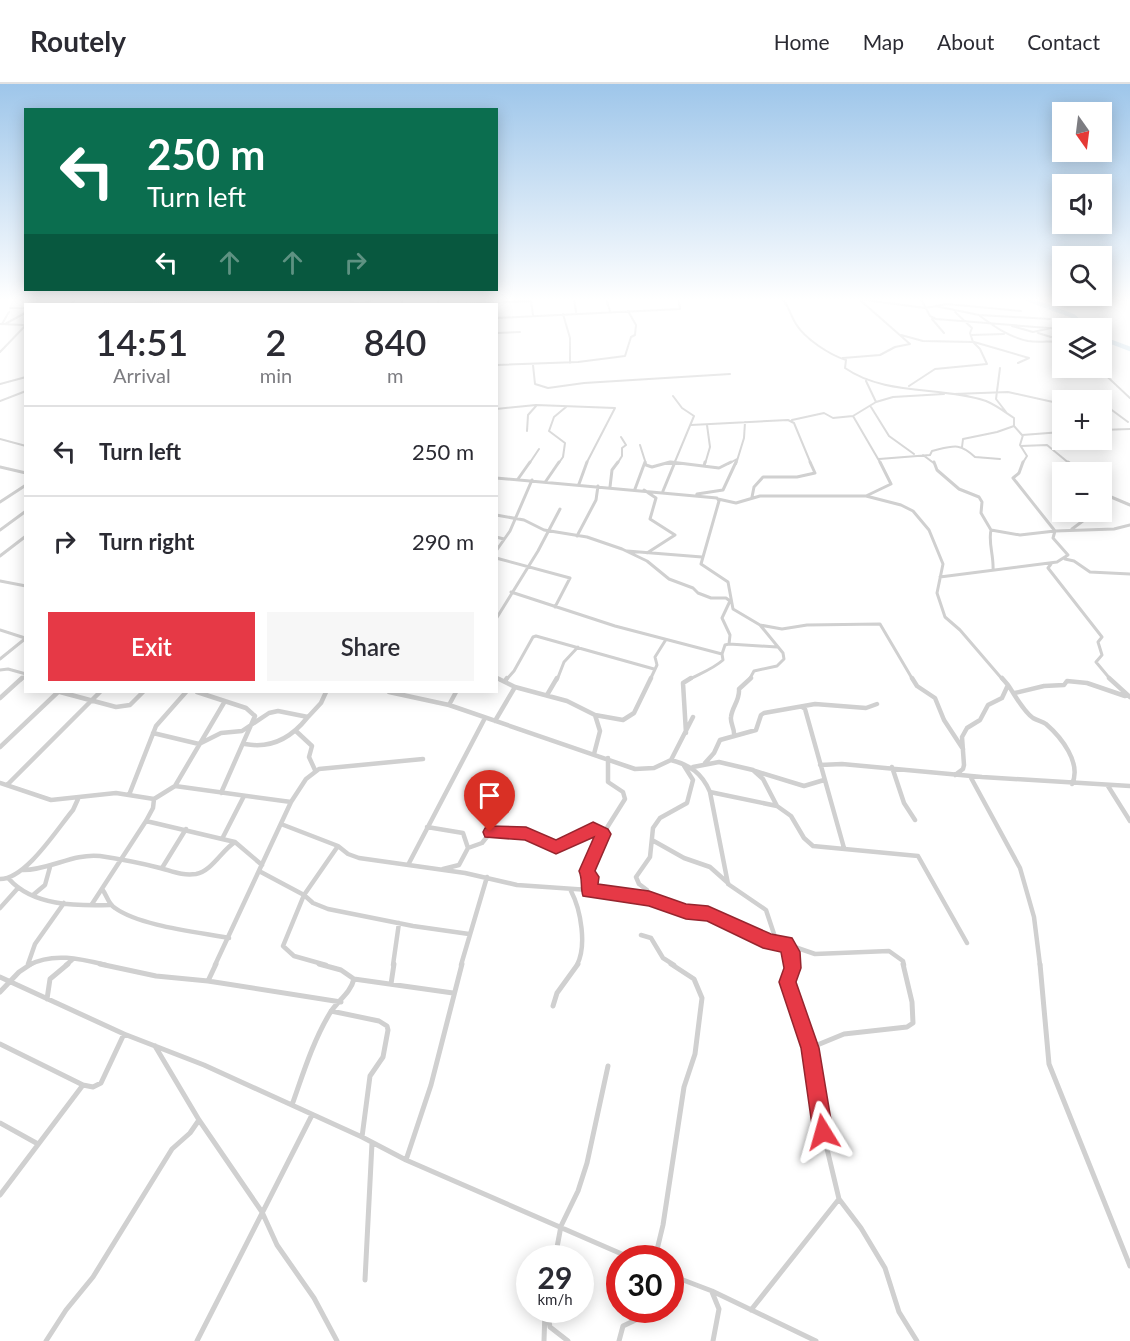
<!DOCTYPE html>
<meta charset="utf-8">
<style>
:root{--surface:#fff;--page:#f7f7f7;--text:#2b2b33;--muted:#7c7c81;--line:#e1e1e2;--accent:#e63946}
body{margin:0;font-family:Lato,sans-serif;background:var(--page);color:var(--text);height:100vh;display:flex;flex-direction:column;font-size:22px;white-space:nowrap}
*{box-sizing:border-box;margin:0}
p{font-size:20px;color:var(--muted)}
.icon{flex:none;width:33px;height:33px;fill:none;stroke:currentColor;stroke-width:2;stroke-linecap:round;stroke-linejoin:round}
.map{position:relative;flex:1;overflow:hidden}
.sheet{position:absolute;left:24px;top:219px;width:474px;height:390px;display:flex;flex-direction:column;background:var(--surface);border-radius:0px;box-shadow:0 3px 15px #0003}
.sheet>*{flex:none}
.hud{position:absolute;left:24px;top:24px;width:474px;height:183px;border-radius:0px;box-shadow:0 3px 15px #0003;background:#0b6e4f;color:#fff;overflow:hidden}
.needle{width:39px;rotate:166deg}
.tools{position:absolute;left:1052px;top:18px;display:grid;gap:12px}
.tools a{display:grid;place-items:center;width:60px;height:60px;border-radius:0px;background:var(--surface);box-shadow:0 3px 15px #0003;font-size:30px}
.speed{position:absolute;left:516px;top:1161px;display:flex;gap:12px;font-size:30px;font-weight:700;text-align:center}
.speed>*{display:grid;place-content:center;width:78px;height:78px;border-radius:50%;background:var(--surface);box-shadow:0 3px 15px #0003;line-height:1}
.speed small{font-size:15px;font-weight:400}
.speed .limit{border:9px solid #d22;background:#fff;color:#111}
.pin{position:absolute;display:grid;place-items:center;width:51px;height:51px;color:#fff;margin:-62px -26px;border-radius:50% 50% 50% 0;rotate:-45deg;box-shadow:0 0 6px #0007}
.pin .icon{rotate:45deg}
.me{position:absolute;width:66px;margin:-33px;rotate:352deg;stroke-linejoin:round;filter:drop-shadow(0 0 4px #0008)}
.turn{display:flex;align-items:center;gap:21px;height:126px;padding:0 24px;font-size:27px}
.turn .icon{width:78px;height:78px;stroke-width:2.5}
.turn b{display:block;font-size:42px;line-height:51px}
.lanes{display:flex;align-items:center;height:57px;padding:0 24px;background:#0003;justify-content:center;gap:30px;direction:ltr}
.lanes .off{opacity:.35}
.eta{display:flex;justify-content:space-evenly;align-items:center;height:102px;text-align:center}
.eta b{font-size:36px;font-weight:600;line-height:42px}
.primary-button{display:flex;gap:12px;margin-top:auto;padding:12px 24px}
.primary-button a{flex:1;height:69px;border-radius:0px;background:var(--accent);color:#fff;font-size:24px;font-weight:600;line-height:69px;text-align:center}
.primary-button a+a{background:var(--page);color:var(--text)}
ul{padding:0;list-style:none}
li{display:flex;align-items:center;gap:18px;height:90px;padding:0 24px;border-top:2px solid var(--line)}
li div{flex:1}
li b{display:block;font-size:22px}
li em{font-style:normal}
header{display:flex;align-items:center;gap:36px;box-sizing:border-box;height:84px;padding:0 30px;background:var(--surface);border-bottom:2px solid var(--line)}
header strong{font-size:28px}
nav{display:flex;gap:33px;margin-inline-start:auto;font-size:21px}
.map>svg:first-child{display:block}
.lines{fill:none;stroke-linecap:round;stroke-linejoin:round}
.stream{stroke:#cfe2ee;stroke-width:1.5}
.river{stroke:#cfe2ee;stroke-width:4.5}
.street-far3{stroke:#d0d0d0;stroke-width:2}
.street-far2{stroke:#d0d0d0;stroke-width:3}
.street-far1{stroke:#d0d0d0;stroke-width:4.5}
.street{stroke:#d0d0d0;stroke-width:5}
.route{fill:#e63946;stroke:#96252e;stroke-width:1.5}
</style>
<header>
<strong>Routely</strong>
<nav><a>Home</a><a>Map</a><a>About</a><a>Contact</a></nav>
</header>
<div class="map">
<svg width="1130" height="1257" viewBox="0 0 1130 1257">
<rect width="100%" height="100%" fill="#fff"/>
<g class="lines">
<!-- stream -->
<path class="stream" d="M1110,215l20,2"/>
<!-- river -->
<path class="river" d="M1027,215l46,17 13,12
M1101,254l29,11"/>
<!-- street-far3 -->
<path class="street-far3" d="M19,215l7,5
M401,215l2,5
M438,215v5
M574,215l2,13
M606,215l4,12
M782,215c8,8 8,16 14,25 9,15 34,31 50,36l-1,8c40,28 96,18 141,33 10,4 19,11 28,17v8l8,9 40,-3
M858,215l67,9 22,-4 74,7
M921,215l9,17 6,3 125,10
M350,217l9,3 14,-4
M531,217l2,14
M71,220l5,-5
M100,220l86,-4
M463,220l68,-3
M935,222l44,9 71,4
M10,224h14
M563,230l7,24v25
M980,232c15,11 29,21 48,25 11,2 22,-1 34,2
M496,234l184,-9 -2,-10
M932,235l12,14
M0,240l23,1
M2,240l7,-12
M5,240l20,-11 1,-7
M1012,242l21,6 18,-4
M496,249l24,-1
M1038,249l13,4
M901,251l22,6 50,1 -3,-9 2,-5 -17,-16
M971,251l33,-1
M974,258l55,16 -11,5
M0,268l26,-27
M843,274l37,-3 15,-8 15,-3 -50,-44
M496,281l82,-3 47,-6 6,-19 4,-2 1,-10 -8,-14
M533,281l2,19 13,4 36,-5 146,-9
M1000,284l-4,31 10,13
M1098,284l32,30
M866,297l10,21 -23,14 28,48
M0,300l26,-7
M909,302l26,-17 52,-5 -7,-15 -7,-7
M954,310l54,-2 54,12
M673,312l9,12 12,8 -20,48
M1075,316l16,-9 8,9
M0,317l26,-10
M876,318l17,-5 51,-3
M1101,318l27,20
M871,323l18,29 25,18
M496,325l40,-4 79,3 -29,56
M792,336l32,-7 9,5 20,-2
M691,341l97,-5 6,3 17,41
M1101,346l29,-1
M527,347l1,-16 8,-9
M0,355l26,7
M640,361l6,19
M1021,362l26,-1 23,19
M962,363l1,-8 34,-7 17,-6
M923,371l12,9
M879,375l51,-4 2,-4c21,-5 27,-9 43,6l25,2
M529,380l10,-15
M558,380l5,-7 2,-14 -16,-12 5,-14 12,-10
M617,380l5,-8v-8l4,-3 -5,-8
M664,380h19
M705,380l5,-17 -3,-22
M728,380l9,-5
M736,380l8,-26 1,-16
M1022,380l5,-8 -7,-11 3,-10"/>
<!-- street-far2 -->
<path class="street-far2" d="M671,378l48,6 12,-6
M934,378l3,8 22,19 20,8 3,5 -1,11 10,17c-3,12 3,26 2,40
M1068,378l12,10
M646,381l6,2 18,-5
M704,382l1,-4
M0,383l26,6
M496,394l221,20 2,3 -18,63 27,18 5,27 27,16 22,4 25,-4 73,-1 33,56
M518,395l12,-17
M546,397l13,-19
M579,400l8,-22
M610,403l2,-17 6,-8
M635,405l10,-27
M644,406l12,8 -6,21 25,16 -28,18
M663,407l12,-29
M1101,408l7,8 -7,8
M697,410l26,-4 13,-28
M1104,410l26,11
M866,412l25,-12 -11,-22
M752,413l2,-10 9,-10h34l18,-4 -5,-11
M718,415l18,4 24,-7h106l35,9 12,6 16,19 14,34 -6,29 8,24 15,13 43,50
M0,418l26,-17
M496,431l28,5 20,10 43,7 35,12 25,12 22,18 24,9 5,5 13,5h15l4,3 -8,17 8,17 -1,9
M1072,445l23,-17
M0,446l26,-19
M991,446l29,5 35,-4 -42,-53 6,-5 4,-11
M577,452l19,-36 2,-14
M496,453l8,2
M496,467l14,-20 22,-51
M627,467l75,6
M0,472l26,-20
M496,474l74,20 -15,29
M1065,475l9,2 16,11 40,2
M1051,480l-3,4 54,69 -4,5 4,13 -6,7 15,18
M940,493l117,-15 11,-7 -15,-17 2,-7 59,-2 16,-4
M0,497l26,5
M511,508l104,34 107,28 3,-9 4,-1 48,3
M496,535l42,-68 22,-42
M0,546l25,8
M0,575l26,-21
M0,586l8,-1 18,5
M496,594l4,2
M21,596l5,-5
M506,596l8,-9 19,-34 3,-1 118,33
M557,596l7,-18 14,-15
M650,596l7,-15 -2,-8 10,-16
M688,596c13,-7 25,-11 35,-20l-1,-6
M749,596l5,-9 23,-5 7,-7 -1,-6 -23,-28"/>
<!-- street-far1 -->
<path class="street-far1" d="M497,594l18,9 52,14 28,14 5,16 -6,23
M912,594l5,8 18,12 9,22 19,29
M1109,594l21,19
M505,597l2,-3
M1008,601c7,10 15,26 25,33 5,3 9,3 13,6 15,13 36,39 26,60
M60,608l56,15 14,-2 13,-13
M197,608l49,16 9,8 -34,77
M389,608l60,13 186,64 19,-1 17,-8c19,5 31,13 39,32l18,92 38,26 11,33
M1015,609l29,-7 20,-1 3,-4 20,2 38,13
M547,611l10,-17
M0,614l22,-20
M449,621l7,-13
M802,623l3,2 39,139
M595,631l28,5 11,-7 17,-35
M495,637l20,-34
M297,648l15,14 -3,11 6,13
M153,649l46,11 22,-11 21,-2 27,-18 9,-2 30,6 13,-14 5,-11
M686,649l-3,-50 8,-5
M734,652c1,-8 -4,-12 -3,-19 1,-10 9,-17 8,-28l12,-11
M245,660c26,5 46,-6 62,-26
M0,663l58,-55
M671,676l22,-43
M705,679l9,-10 6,-13 36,-10 5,-15 3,-2 51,-9 51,4 11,-4
M820,681l22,-1 140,13 148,9
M693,683l26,-5 34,8 10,9 14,27 14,10 13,22 9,8 105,10 49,87
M892,683l12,36 11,17
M755,687l49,15 20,-6
M955,691l8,-6 1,-4 -2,-28 5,-9 13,-8 8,-15 14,-7 6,-13 -6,-7
M970,692l50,92 14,49 6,48
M0,699l51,17 65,-7 38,6
M7,701l93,-93
M175,702l116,16
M1108,702l22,35
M710,708l67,14
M129,711l27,-69 30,-34
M244,712l-22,43 13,3 27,23
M146,737l76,18
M281,740l57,22 10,8 11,4 106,15 52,12 72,5 60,9 37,13 23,1 60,29 17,2 29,10 74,-3 14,10 1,4
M427,743l36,6 5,15
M652,756l32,18 26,9 18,16
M408,781l77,-147
M162,784l24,-39
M443,785l16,-4 9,-17 14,-5 8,-10 36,1 30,13 25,-10 12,-8 10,5
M23,786c27,0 50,-17 77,-14 20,3 41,7 60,12 12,3 22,8 36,6 16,-3 26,-24 39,-32
M259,787l45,24 9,8 15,6 85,17 56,8
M0,795c26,0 57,-50 73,-69l5,-11
M9,795c24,27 67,27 101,26
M102,805c5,6 6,15 13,19 25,18 83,24 114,30
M589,806l2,-13 -4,-6 1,-4 15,-33 22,-35 -2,-7 -15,-10v-24
M571,807c10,19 16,55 6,74
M33,811l12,-10 5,-18
M649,815l-2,-9 -8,-6 -3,-7 14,-20 3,-29 7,-10 27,-15 6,-23 -10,-16
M92,820l54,-83 7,-13 1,-9 21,-13 50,-85
M0,824l18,-20
M641,851l10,3 12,20 11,7
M787,861l4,7 2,13
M28,880l7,-20 29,-41
M29,881c24,-13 52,-6 77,0
M66,881l6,-5
M215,881l76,-163 15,-23 13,-10 104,-10
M326,881l-32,-9 -11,-10 21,-51 34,-49
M393,881l6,-42
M461,881l26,-88"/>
<!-- street -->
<path class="street" d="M100,880l56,12 52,5
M216,880l-8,17 133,21
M319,880l22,6 13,9 99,14
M793,880l-6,18 23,66 13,84 16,67 22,29 24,40 14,44 18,29
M1040,880l9,100 81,202
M0,893l124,57 80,31 158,72 44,23 225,98
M391,900l3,-20
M0,908l19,-20 12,-8
M47,915l3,-20 18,-15
M553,922l4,-13 21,-29
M331,927l48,10 8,5 1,4 -5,27 -13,19 -8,61
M0,960l83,41 10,2 8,-4 23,-49
M155,962l44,74 63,92 15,33 37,53 23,43
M810,964l34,-14 63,-7 6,-4 -1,-21 -9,-38
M292,1021c11,-31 21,-64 38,-92 8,-13 20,-19 24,-34
M0,1039l38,21
M406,1076l25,-75 31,-121
M0,1111l83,-110
M555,1174l6,-32 17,-35 9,-28 21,-97
M655,1174l8,-33 21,-138 11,-33 7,-56 -8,-19 -23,-15
M670,1191l42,16 104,50
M365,1196l7,-137
M712,1208l7,17 -6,32
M547,1226l3,17 18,14
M751,1226l88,-111
M46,1257l20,-31 27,-33 79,-128 18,-16 9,-13
M197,1257l115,-226
M544,1257l1,-31
M619,1257l4,-15 19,-9 3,-7"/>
</g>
<!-- sky -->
<linearGradient id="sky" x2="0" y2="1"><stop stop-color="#9ec6ea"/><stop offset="0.55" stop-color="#fff"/><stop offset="1" stop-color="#fff" stop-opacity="0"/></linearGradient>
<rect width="1130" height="391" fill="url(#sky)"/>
<!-- route -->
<path class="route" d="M593,738l15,7 3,5 -16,37 4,6 -1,7 51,7 37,13 22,2 63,28 21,4 8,14 1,16 -5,14 23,66 14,84 -3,8 -7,2 -7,-2 -3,-8 -12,-84 -22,-66 5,-14 -3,-16 -18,-4 -56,-27 -21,-2 -37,-13 -66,-10c-3,-9 0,-16 -4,-25l15,-34 -38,17 -31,-14 -40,-3 -2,-5 2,-4 5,-2 36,1 30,13z"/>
</svg>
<div class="tools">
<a><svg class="needle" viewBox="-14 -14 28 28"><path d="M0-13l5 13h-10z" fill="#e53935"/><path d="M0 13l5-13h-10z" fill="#7c7c81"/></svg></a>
<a><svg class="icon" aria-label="sound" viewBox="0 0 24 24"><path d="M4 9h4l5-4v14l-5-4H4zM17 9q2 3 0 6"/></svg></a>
<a><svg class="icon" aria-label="search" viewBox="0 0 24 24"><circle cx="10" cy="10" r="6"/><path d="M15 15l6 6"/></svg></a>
<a><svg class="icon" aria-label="layers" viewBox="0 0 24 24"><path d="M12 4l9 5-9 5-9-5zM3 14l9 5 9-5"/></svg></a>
<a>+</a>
<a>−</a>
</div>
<div class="speed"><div>29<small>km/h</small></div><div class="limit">30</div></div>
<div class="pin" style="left:490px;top:748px;background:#d93025"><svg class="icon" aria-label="arrive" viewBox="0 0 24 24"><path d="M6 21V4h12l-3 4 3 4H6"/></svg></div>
<svg class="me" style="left:823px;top:1048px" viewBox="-20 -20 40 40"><path d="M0-17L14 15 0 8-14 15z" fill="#e63946" stroke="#fff" stroke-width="4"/></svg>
<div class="hud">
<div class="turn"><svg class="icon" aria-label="left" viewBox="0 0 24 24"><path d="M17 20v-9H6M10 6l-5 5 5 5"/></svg><div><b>250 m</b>Turn left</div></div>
<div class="lanes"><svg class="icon" aria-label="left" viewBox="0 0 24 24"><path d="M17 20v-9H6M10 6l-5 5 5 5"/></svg><svg class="icon off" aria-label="ahead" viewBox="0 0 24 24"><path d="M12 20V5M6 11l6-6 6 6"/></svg><svg class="icon off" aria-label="ahead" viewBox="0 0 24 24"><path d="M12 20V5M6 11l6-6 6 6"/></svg><svg class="icon off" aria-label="right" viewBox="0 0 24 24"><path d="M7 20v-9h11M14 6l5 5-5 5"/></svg></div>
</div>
<section class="sheet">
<div class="eta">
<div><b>14:51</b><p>Arrival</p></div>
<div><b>2</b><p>min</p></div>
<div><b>840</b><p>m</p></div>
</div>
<ul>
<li><svg class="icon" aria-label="left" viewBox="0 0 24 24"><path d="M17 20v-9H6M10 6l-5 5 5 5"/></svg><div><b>Turn left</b></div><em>250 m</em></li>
<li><svg class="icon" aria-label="right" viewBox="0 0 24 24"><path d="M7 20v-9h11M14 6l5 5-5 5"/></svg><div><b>Turn right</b></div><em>290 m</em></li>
</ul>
<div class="primary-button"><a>Exit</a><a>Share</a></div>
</section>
</div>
